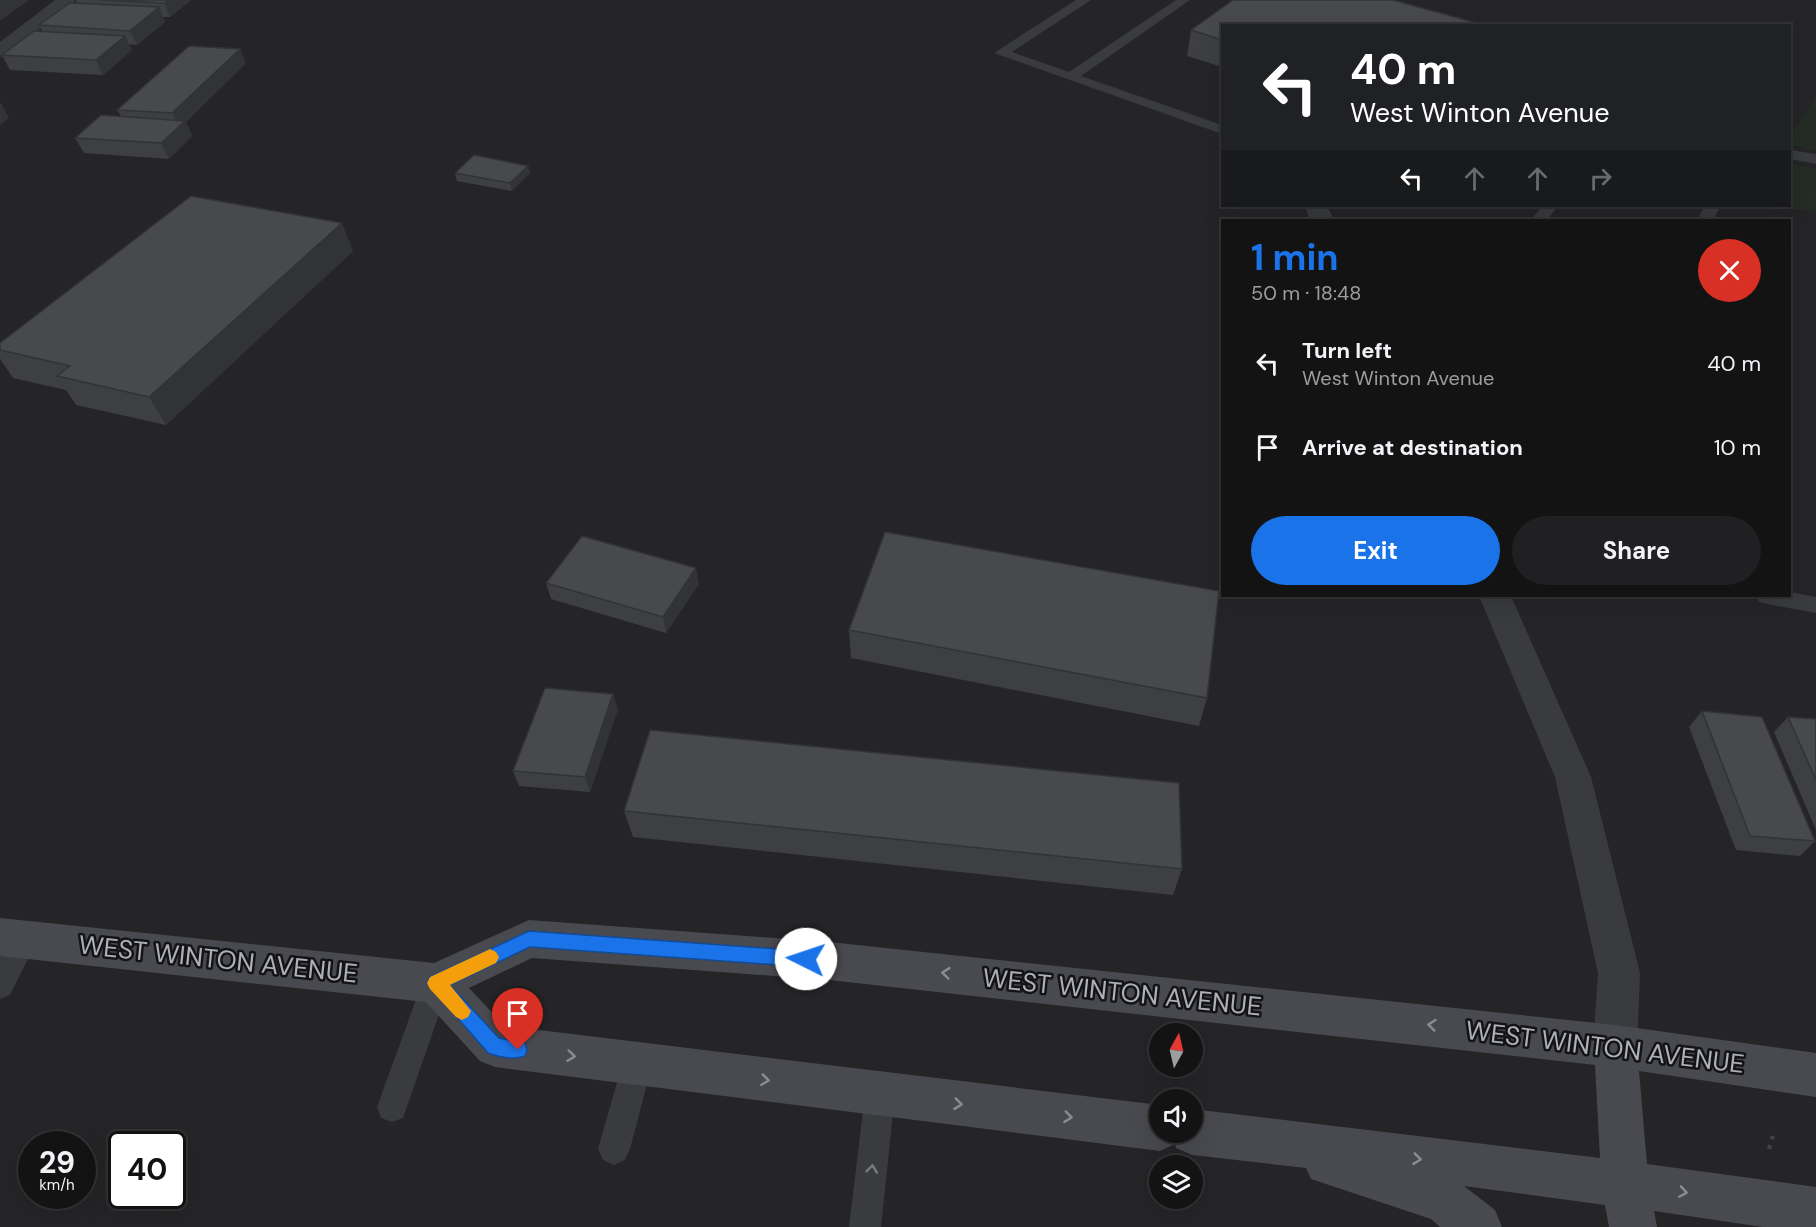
<!DOCTYPE html>
<meta charset="utf-8">
<style>
:root{--surface:#131314;--page:#202022;--text:#f1f3f6;--muted:#9d9ea0;--line:#323234;--accent:#1a73e8}
body{margin:0;font-family:"DM Sans",sans-serif;background:var(--page);color:var(--text);height:100vh;display:flex;flex-direction:column;font-size:22px;white-space:nowrap}
*{box-sizing:border-box;margin:0}
p{font-size:20px;color:var(--muted)}
.icon{flex:none;width:33px;height:33px;fill:none;stroke:currentColor;stroke-width:2;stroke-linecap:round;stroke-linejoin:round}
.map{position:relative;flex:1;overflow:hidden}
.drawer{position:absolute;left:1221px;top:219px;width:570px;height:378px;display:flex;flex-direction:column;background:var(--surface);border-radius:0px;box-shadow:0 6px 24px #0002,0 0 0 2px var(--line)}
.drawer>*{flex:none}
.banner{position:absolute;left:1221px;top:24px;width:570px;height:183px;border-radius:0px;box-shadow:0 6px 24px #0002,0 0 0 2px var(--line);background:#202124;color:#fff;overflow:hidden}
.needle{width:39px;rotate:8deg}
.buttons{position:absolute;left:1149px;top:1023px;display:grid;gap:12px}
.buttons a{display:grid;place-items:center;width:54px;height:54px;border-radius:50%;background:var(--surface);box-shadow:0 6px 24px #0002,0 0 0 2px var(--line);font-size:30px}
.speed{position:absolute;left:18px;top:1131px;display:flex;gap:12px;font-size:30px;font-weight:700;text-align:center}
.speed>*{display:grid;place-content:center;width:78px;height:78px;border-radius:50%;background:var(--surface);box-shadow:0 6px 24px #0002,0 0 0 2px var(--line);line-height:1}
.speed small{font-size:15px;font-weight:400}
.speed .limit{border:3px solid #111;border-radius:9px;background:#fff;color:#111}
.pin{position:absolute;display:grid;place-items:center;width:51px;height:51px;color:#fff;margin:-62px -26px;border-radius:50% 50% 50% 0;rotate:-45deg;box-shadow:0 0 6px #0007}
.pin .icon{rotate:45deg}
.me{position:absolute;width:66px;margin:-33px;rotate:274deg;stroke-linejoin:round;filter:drop-shadow(0 0 4px #0008)}
.turn{display:flex;align-items:center;gap:21px;height:126px;padding:0 30px;font-size:27px}
.turn .icon{width:78px;height:78px;stroke-width:2.5}
.turn b{display:block;font-size:42px;line-height:51px}
.lanes{display:flex;align-items:center;height:57px;padding:0 30px;background:#0003;justify-content:center;gap:30px;direction:ltr}
.lanes .off{opacity:.35}
.round{display:grid;place-items:center;flex:none;width:63px;height:63px;border-radius:32px;background:var(--page)}
.headline{display:flex;align-items:center;justify-content:space-between;height:102px;padding:0 30px}
h1{font-size:36px;font-weight:700;line-height:45px;color:var(--accent)}
.action{display:flex;gap:12px;margin-top:auto;padding:12px 30px}
.action a{flex:1;height:69px;border-radius:36px;background:var(--accent);color:#fff;font-size:24px;font-weight:700;line-height:69px;text-align:center}
.action a+a{background:var(--page);color:var(--text)}
ul{padding:0;list-style:none}
li{display:flex;align-items:center;gap:18px;height:84px;padding:0 30px}
li div{flex:1}
li b{display:block;font-size:22px}
li em{font-style:normal}
.map>svg:first-child{display:block}
.built{fill:#252528;fill-rule:evenodd}
.green{fill:#252c26}
.lines{fill:none;stroke-linecap:round;stroke-linejoin:round}
.path{stroke:#414246;stroke-width:4.5;stroke-dasharray:4 6;stroke-linecap:butt}
.lane{fill:#3a3b3f;fill-rule:evenodd}
.street{fill:#3a3b3f;fill-rule:evenodd}
.secondary{fill:#494a4f;fill-rule:evenodd}
.wall{fill:#3e3f42}
.shaded-wall{fill:#323336}
.building{fill:#48494d;stroke:#323336;stroke-width:1.5}
.oneway{stroke:#8a8c94}
.oneway2{stroke:#797b82}
.route{fill:#1a73e8;stroke:#114b97;stroke-width:1.5}
.slow{fill:#f59e0b}
.labels{text-anchor:middle;stroke-width:5;stroke-linejoin:round;paint-order:stroke}
.near-street-label{font-size:26px;fill:#adb0b9;stroke:#141416}
</style>
<div class="map">
<svg width="1816" height="1227" viewBox="0 0 1816 1227">
<rect width="100%" height="100%" fill="#19191b"/>
<!-- built -->
<path class="built" d="M0,0h1816v1227h-1816zM1222,26h568v180h-568zM1222,220h568v376h-568zM1160,1034h32v32h-32zM1160,1100h32v32h-32zM32,1144h50v52h-50zM122,1144h50v52h-50zM1160,1166h32v32h-32z"/>
<!-- green -->
<path class="green" d="M1816,96v55l-26,-7v-7z
M1790,164l26,4v44l-43,-6h17z"/>
<g class="lines">
<!-- path -->
<path class="path" d="M1769,1149l4,-13"/>
<!-- lane -->
<path class="lane" d="M1076,0h15l-79,52 57,20 107,-72h14l-109,76 141,49v9l-228,-81z
M1790,150l26,4v10l-26,-5z
M1542,206h16l-11,14h-16z
M1705,206h16l-8,14h-16z
M1790,592l26,5v16l-49,-9 -8,-2 -3,-6h34z
M24,926l10,4 4,9 -28,56 -10,4v-42l14,-27z
M436,969l10,4 4,10 -47,135 -11,4 -11,-4 -4,-11 45,-124 4,-10z
M637,1050l11,5 4,10 -22,84 -5,11 -11,5 -11,-5 -5,-11 24,-84 4,-10z
M880,1079l11,4 4,11 -14,133h-32l16,-133 4,-11z"/>
<!-- street -->
<path class="street" d="M55,0h21l-69,55 -7,2v-15z
M1305,206h22l7,14h-24z
M1479,596h32l80,181 49,196 -3,73 -7,15 -15,6 -15,-6 -7,-15 5,-73 -43,-196z"/>
<!-- secondary -->
<path class="secondary" d="M0,918l434,45 95,-43 300,22 786,83 201,28v44l-177,-26 8,93 169,23v40h-53l-109,-16 3,16h-48l-4,-22 -141,-19 31,24 7,17h-62l-9,-8 -120,-40 -5,-11 -114,-13 -16,-7 -1,-4 -15,7 -665,-84 -15,-6 -54,-59 -426,-46zM532,958l297,22 766,85 5,93 -408,-49v23h-32v-27l-655,-79 -36,-38z"/>
</g>
<!-- wall -->
<path class="wall" d="M76,0h115l-21,17h-7l2,5 -28,23 -8,-1 3,6 -29,25 -93,-5 -8,-15 40,-24 -3,-6 38,-22z
M1222,26v41l-35,-11 4,-26z
M246,63l-60,59 6,14 -23,23 -85,-6 -9,-15 46,-22 -4,-6z
M528,166l2,7 -18,18 -55,-10 -2,-8z
M353,251l-187,174 -90,-20 -10,-15 -53,-12 -13,-19v-16z
M546,583l153,1 -33,49 -115,-34z
M849,630l358,68 -8,28 -348,-68z
M618,709l-28,83 -71,-6 -6,-15z
M1702,711l113,130 -15,15 -64,-6 -47,-123z
M1788,717l28,2v111l-42,-98z
M624,811l558,58 -9,26 -540,-58z"/>
<!-- shaded-wall -->
<path class="shaded-wall" d="M0,0h29l-29,21z
M168,0h23l-21,17 -6,-14z
M159,7l6,15 -28,23 -7,-14z
M125,36l7,14 -29,25 -7,-15z
M240,49l6,14 -60,59 6,14 -23,23 -8,-16 18,-16 -7,-14z
M0,103h1l8,15 -9,7z
M528,166l2,7 -18,18 -2,-8z
M342,223l11,28 -187,174 -17,-28z
M696,568l3,16 -33,49 -3,-16z
M613,694l5,15 -28,83 -5,-15z"/>
<!-- building -->
<path class="building" d="M102,0h66l-4,3z
M1233,0h160l95,26h-266v14l-31,-10z
M70,3l89,4 -29,24 -91,-6z
M34,31l91,5 -29,24 -94,-5z
M189,46l51,3 -68,64 -55,-3z
M101,115l84,6 -24,22 -86,-5z
M474,155l54,11 -18,17 -55,-10z
M191,196l151,27 -193,174 -92,-21 13,-10 -70,-16v-7z
M885,532l334,59 -12,107 -358,-68z
M582,536l114,32 -33,49 -117,-34z
M545,688l68,6 -28,83 -72,-6z
M1702,711l60,6 53,124 -65,-5z
M1788,717l28,2v61z
M650,730l529,53 3,86 -558,-58z"/>
<!-- one-way arrows -->
<defs><path id="oneway-chevron" d="M-2-3.5L2.5 0L-2 3.5" fill="none" stroke-width="1.6" stroke-linecap="round" stroke-linejoin="round" transform="scale(1.5)"/></defs>
<g class="oneway">
<use href="#oneway-chevron" transform="translate(946 973) rotate(-174)"/>
<use href="#oneway-chevron" transform="translate(1432 1025) rotate(-174)"/>
<use href="#oneway-chevron" transform="translate(571 1056) rotate(7)"/>
<use href="#oneway-chevron" transform="translate(765 1080) rotate(7)"/>
<use href="#oneway-chevron" transform="translate(958 1104) rotate(7)"/>
<use href="#oneway-chevron" transform="translate(1068 1117) rotate(7)"/>
<use href="#oneway-chevron" transform="translate(1417 1159) rotate(7)"/>
<use href="#oneway-chevron" transform="translate(1683 1192) rotate(9)"/>
</g>
<use class="oneway2" href="#oneway-chevron" transform="translate(872 1169) rotate(-83)"/>
<!-- route -->
<path class="route" d="M529,931l277,20 6,2 3,6 -3,6 -6,2 -276,-20 -80,38 49,53 26,5 2,7 -2,6c-11,4 -26,1 -37,-3l-61,-70 3,-6z"/>
<!-- slow -->
<path class="slow" d="M490,949l6,3 3,5 -3,6 -46,22 21,26 -3,6 -6,3 -6,-3 -26,-28 -3,-6 3,-6z"/>
<g class="labels">
<!-- near-street labels -->
<g class="near-street-label">
<text transform="translate(218 959) rotate(6)" y="9">WEST WINTON AVENUE</text>
<text transform="translate(1122 992) rotate(6)" y="9">WEST WINTON AVENUE</text>
<text transform="translate(1605 1047) rotate(7)" y="9">WEST WINTON AVENUE</text>
</g>
</g>
</svg>
<div class="buttons">
<a><svg class="needle" viewBox="-14 -14 28 28"><path d="M0-13l5 13h-10z" fill="#e53935"/><path d="M0 13l5-13h-10z" fill="#9d9ea0"/></svg></a>
<a><svg class="icon" aria-label="sound" viewBox="0 0 24 24"><path d="M4 9h4l5-4v14l-5-4H4zM17 9q2 3 0 6"/></svg></a>
<a><svg class="icon" aria-label="layers" viewBox="0 0 24 24"><path d="M12 4l9 5-9 5-9-5zM3 14l9 5 9-5"/></svg></a>
</div>
<div class="speed"><div>29<small>km/h</small></div><div class="limit">40</div></div>
<div class="pin" style="left:518px;top:1050px;background:#d93025"><svg class="icon" aria-label="arrive" viewBox="0 0 24 24"><path d="M6 21V4h12l-3 4 3 4H6"/></svg></div>
<svg class="me" style="left:806px;top:959px" viewBox="-20 -20 40 40"><circle r="19" fill="#fff"/><path d="M0-13L10 11 0 6-10 11z" fill="#1a73e8"/></svg>
<div class="banner">
<div class="turn"><svg class="icon" aria-label="left" viewBox="0 0 24 24"><path d="M17 20v-9H6M10 6l-5 5 5 5"/></svg><div><b>40 m</b>West Winton Avenue</div></div>
<div class="lanes"><svg class="icon" aria-label="left" viewBox="0 0 24 24"><path d="M17 20v-9H6M10 6l-5 5 5 5"/></svg><svg class="icon off" aria-label="ahead" viewBox="0 0 24 24"><path d="M12 20V5M6 11l6-6 6 6"/></svg><svg class="icon off" aria-label="ahead" viewBox="0 0 24 24"><path d="M12 20V5M6 11l6-6 6 6"/></svg><svg class="icon off" aria-label="right" viewBox="0 0 24 24"><path d="M7 20v-9h11M14 6l5 5-5 5"/></svg></div>
</div>
<section class="drawer">
<div class="headline"><div><h1>1 min</h1><p>50 m · 18:48</p></div><a class="round" style="background:#d93025;color:#fff"><svg class="icon" aria-label="close" viewBox="0 0 24 24"><path d="M6 6l12 12M18 6L6 18"/></svg></a></div>
<ul>
<li><svg class="icon" aria-label="left" viewBox="0 0 24 24"><path d="M17 20v-9H6M10 6l-5 5 5 5"/></svg><div><b>Turn left</b><p>West Winton Avenue</p></div><em>40 m</em></li>
<li><svg class="icon" aria-label="arrive" viewBox="0 0 24 24"><path d="M6 21V4h12l-3 4 3 4H6"/></svg><div><b>Arrive at destination</b></div><em>10 m</em></li>
</ul>
<div class="action"><a>Exit</a><a>Share</a></div>
</section>
</div>
